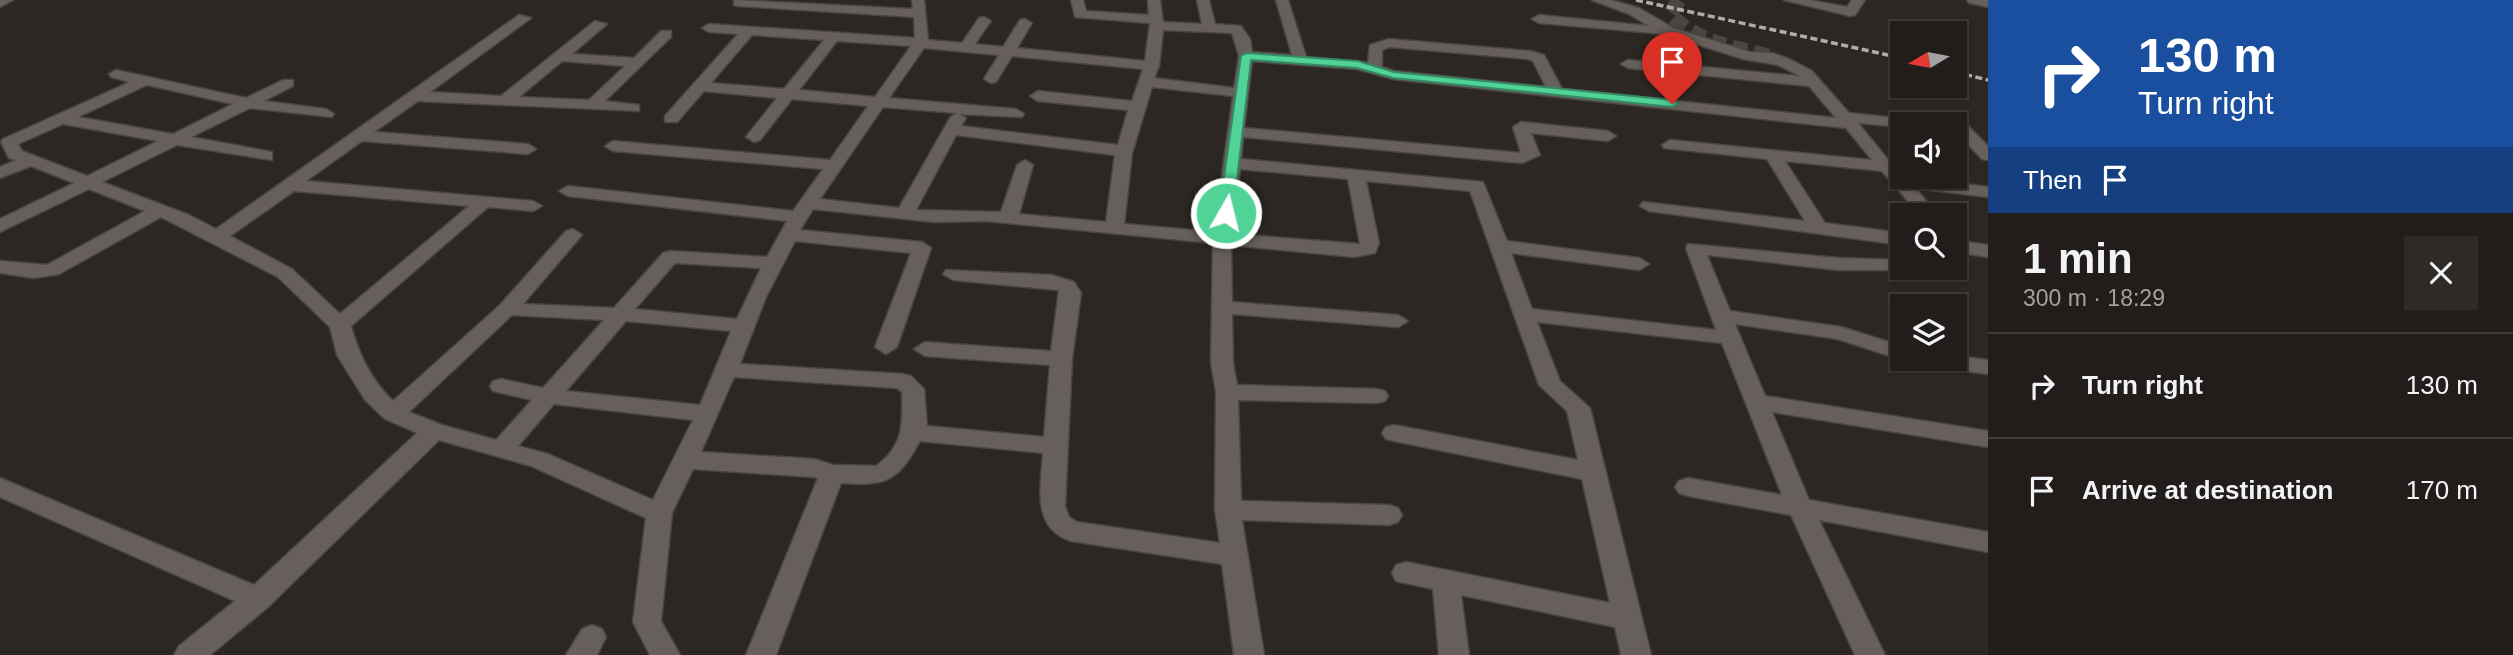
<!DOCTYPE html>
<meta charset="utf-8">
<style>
:root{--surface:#221d1a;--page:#2e2a27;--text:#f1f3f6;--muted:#a2a2a2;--line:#3f3b39}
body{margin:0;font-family:Helvetica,sans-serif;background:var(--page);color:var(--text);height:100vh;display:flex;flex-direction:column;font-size:26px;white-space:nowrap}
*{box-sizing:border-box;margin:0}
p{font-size:23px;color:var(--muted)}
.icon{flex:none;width:38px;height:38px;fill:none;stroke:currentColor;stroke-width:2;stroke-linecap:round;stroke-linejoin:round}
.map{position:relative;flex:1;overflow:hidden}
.panel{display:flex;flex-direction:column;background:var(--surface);width:525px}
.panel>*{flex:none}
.hud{background:#1a4fa0;color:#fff;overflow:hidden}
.needle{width:46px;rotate:260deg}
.controls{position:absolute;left:1890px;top:21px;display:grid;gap:14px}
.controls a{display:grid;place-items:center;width:77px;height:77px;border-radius:0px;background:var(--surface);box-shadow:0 2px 5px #0004,0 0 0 2px var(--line);font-size:35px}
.pin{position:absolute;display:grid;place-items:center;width:60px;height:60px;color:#fff;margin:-72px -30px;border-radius:50% 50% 50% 0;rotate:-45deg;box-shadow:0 0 7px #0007}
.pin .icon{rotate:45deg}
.me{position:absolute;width:77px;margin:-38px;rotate:8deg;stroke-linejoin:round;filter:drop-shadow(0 0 5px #0008)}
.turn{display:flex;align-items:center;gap:24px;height:147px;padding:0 35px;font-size:32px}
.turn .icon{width:91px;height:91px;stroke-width:2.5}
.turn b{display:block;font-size:49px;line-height:60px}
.then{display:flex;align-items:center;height:66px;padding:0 35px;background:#0003;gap:14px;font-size:26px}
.round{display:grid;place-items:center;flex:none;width:74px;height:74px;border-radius:0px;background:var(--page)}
.summary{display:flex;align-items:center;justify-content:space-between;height:119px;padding:0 35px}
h1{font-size:42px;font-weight:700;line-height:52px}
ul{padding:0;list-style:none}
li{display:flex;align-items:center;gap:21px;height:105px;padding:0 35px;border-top:2px solid var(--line)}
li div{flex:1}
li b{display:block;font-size:26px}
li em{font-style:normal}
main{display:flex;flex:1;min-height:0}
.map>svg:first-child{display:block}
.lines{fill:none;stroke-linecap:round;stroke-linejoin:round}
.minor-tunnel{stroke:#4a4541;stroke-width:15;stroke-dasharray:15 7;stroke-linecap:butt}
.minor-casing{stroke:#4a4541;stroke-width:3}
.minor{fill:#675f5b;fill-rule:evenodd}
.rail{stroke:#b1aca9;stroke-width:3.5;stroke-dasharray:7 3.5;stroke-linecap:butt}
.route{fill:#51d398;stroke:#358963;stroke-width:2}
</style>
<main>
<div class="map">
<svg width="1988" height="655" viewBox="0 0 1988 655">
<rect width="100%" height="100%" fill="#2d2723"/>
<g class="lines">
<!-- minor-tunnel -->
<path class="minor-tunnel" d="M1679,0l-9,14c26,29 66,33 102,43"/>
<!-- minor casing -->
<g class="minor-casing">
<path id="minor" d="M0,0h13l-13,7z
M734,0l179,9 -1,-9h12l4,40 34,3 17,-25 5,-1 7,4 -16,23 28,3 17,-27 5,-1 7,4 -15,25 128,13 5,-38 -75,-6 -4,-17h12l3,11 63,4 -1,-15h12l3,22 39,2 -5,-24h12l6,24 26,2 9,13 2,13 40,3 -16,-55h12l18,57 62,6 2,-18 19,-6 141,12 14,4 18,34 274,29 -27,-32 -181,-18 -7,-4 7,-4 172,16 -22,-11 -35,-6 -78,-25 -126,-11 -7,-4 7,-4 110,11 -20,-12 -37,-14h19l28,8 34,20 77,24 22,1 17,6 23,12 37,42 75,8 2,3h-24v3l-44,-4 44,54 86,10v10l-73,-9 23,27h-18l-38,-44 -97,-10 40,62 77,10v12l-253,-34 -9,-5 3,-4 162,19 -38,-62 -103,-11 -2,-3 8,-5 202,20 -26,-32 -453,-49 -36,-10 -105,-8 -8,67 277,25 -8,-26 8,-5 87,9 8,5 -8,5 -77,-8 9,22 -18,8 -279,-26 -2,22 242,23 24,59 132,17 10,6 -10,6 -128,-17 21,56 184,21 -30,-82 2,-4 150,14 64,2v8h9l-2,2h-71l-131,-15 23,56 111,16 61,19v13h4l-4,1 -64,-21 -103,-15 30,72 223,35v16l-216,-35 37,88 179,32v20l-169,-32 66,135h-30l-64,-140 -103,-19 -9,-3 -4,-6 4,-6 9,-3 94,17 -60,-152 -185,-21 23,59 30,27 61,247h-30l-6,-28 -154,-32 8,60h-30l-6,-66 -37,-8 -4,-8 4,-8 10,-3 204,41 -28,-124 -188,-38 -8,-2 -4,-6 4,-6 8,-2 184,35 -11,-49 -28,-26 -69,-194 -104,-10 13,62 -4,10 -21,4 -123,-12 1,57 166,13 10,6 -10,6 -166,-13 1,49 4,22 140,4 8,2 3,5 -3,5 -8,2 -139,-3 3,101 148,4 9,3 4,7 -4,7 -9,3 -147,-5 22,135h-30l-12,-91 -151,-23c-40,-13 -30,-54 -28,-88l-123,-12c-23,41 -33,45 -79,42l-65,172h-30l72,-177 -5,-1 -120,-8 -21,44 -11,108 19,34h-30l-17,-33 13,-104 -115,-52 -92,-26 -171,167 -58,48h-36l5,-9 56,-45 -235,-104v-19l254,107 163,-152 -32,-14 -20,-19 -28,-45 -7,-28 -52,-50 -117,-60 -102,57 -25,4 -34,-5v-12l47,4 98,-54 -56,-22 -89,43v-13l74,-36 -43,-17 -31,12v-11l16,-7 -7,-2 -8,-16 2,-3 127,-57 -19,-5 -2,-3 7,-4 130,28 37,-18h10v6l-29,15 62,8 8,5 -2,3 -82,-9 -59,29 81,15v8l-95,-15 -75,37 87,33 27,14 303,-214 12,3 -101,74 71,4 94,-75 12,3 -35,30 62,4 27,-27h10v6l-66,64 34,4v6l-221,-10 -44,31 154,12 8,5 -8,5 -166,-13 -56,40 227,20 9,5 -9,5 -45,-4 -137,119c8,29 20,54 42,75l107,-96 66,-74 7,-2 9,6 -59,69 91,4 49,-55 7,-2 97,6 20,-36 -219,-25 -9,-5 9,-5 225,25 30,-42 -210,-18 -8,-5 8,-5 217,19 38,-54 -76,-7 -32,41 -6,2 -8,-5 31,-39 -73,-7 -27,31h-12v-6l73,-82 -29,-2 -7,-4 7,-4 206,14 -1,-21 -175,-11 -5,-1zM1163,30l69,3 7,23 -5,32 -80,-10 5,-12zM752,35l72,5 -40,49 -73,-6zM837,41l74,5 -36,51 -76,-7zM1390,47l138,12 5,2 13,26 -152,-16 -12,-4v-17zM924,48l75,7 -15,24 7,4 5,-1 16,-26 131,13 -11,32 -94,-10 -8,5 8,5 90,9 -10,35 -157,-19 5,-8 -7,-4 63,3 2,-3 -8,-5 -127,-11zM562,61l63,5 -36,34 -70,-3zM147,85l86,19 -60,30 -95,-17zM1152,87l81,9 -19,136 -90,-8 8,-71zM883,107l74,6 -7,5 -51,90 -79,-9zM63,124l95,17 -71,35 -65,-25 -4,-7zM956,135l159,20 -9,67 -87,-8 14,-49 -8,-5 -8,5 -16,47 -85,-2zM1240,169l108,10 12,65 -128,-10zM294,191l175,15 -129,108 -48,-45 -62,-33zM813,209l121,13 52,-1 227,22 -2,120 5,29 -1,118 5,33 -143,-21 -8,-5 -4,-11 7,-147 9,-66 -7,-11 -22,-7 -106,-5 -3,4 10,6 106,10 -8,61 -126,-9 -11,7 11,7 125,9 -6,72 -117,-11 -3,-37 -13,-13 -8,-2 -163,-10 26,-67 29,-56 116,12 -36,94 11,7 11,-7 34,-99 -9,-6 -122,-12zM675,263l86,5 -24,51 -102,-10zM512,315l92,5 -61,68 -42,-9 -8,2 -3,5 3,5 39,9 -36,40 -54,-15 -33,-13zM626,321l105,10 -31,74 -134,-14zM734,377l163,11 5,4c1,31 2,54 -26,74l-43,-1 -19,-6 -113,-7zM554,404l139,16 -40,80 -105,-46 -30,-8z
M1784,0h25l38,7 5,-7h13l-10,15 -5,1z
M1967,0h21v7l-19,-4z
M1962,124l6,2 20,20v14l-6,-1 -26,-27v-6z
M1955,240l33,5v12l-33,-5z
M1955,356l33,4v14l-61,-8 -11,-7h39z
M592,625l10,4 4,8 -9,18h-31l16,-26z"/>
</g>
<!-- minor -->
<use href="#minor" class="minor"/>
<!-- rail -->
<path class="rail" d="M1636,0l266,58
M1955,72l33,8"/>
</g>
<!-- route -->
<path class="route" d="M1246,53l112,8 36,11 278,28 6,4 -6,3 -279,-29 -36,-10 -106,-8 -18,153 -7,4 -7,-4 22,-157z"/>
</svg>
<div class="controls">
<a><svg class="needle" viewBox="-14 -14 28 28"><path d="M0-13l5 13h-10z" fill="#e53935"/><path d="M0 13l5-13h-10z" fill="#a2a2a2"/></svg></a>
<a><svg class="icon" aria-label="sound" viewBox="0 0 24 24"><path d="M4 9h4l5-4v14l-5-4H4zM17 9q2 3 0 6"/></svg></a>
<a><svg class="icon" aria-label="search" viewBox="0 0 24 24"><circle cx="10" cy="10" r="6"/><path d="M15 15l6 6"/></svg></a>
<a><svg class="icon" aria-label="layers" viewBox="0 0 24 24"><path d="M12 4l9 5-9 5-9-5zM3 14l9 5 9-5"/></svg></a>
</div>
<div class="pin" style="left:1672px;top:104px;background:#d93025"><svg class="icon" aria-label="arrive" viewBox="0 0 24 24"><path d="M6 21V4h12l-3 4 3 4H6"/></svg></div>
<svg class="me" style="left:1226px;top:213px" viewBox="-20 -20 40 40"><circle r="17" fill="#51d398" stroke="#fff" stroke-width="3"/><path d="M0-11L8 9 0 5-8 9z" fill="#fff"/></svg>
</div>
<section class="panel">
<div class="hud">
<div class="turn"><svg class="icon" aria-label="right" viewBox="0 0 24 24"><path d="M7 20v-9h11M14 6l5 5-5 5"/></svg><div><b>130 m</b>Turn right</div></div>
<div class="then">Then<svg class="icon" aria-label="arrive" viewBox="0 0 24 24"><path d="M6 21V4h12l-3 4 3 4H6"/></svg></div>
</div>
<div class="summary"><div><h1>1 min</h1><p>300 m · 18:29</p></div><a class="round"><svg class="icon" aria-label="close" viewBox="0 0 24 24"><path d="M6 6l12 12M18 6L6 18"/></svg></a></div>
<ul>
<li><svg class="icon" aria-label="right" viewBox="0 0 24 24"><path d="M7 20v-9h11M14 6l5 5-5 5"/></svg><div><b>Turn right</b></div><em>130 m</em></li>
<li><svg class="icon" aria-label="arrive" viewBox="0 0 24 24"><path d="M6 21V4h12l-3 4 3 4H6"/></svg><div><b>Arrive at destination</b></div><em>170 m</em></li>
</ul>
</section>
</main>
